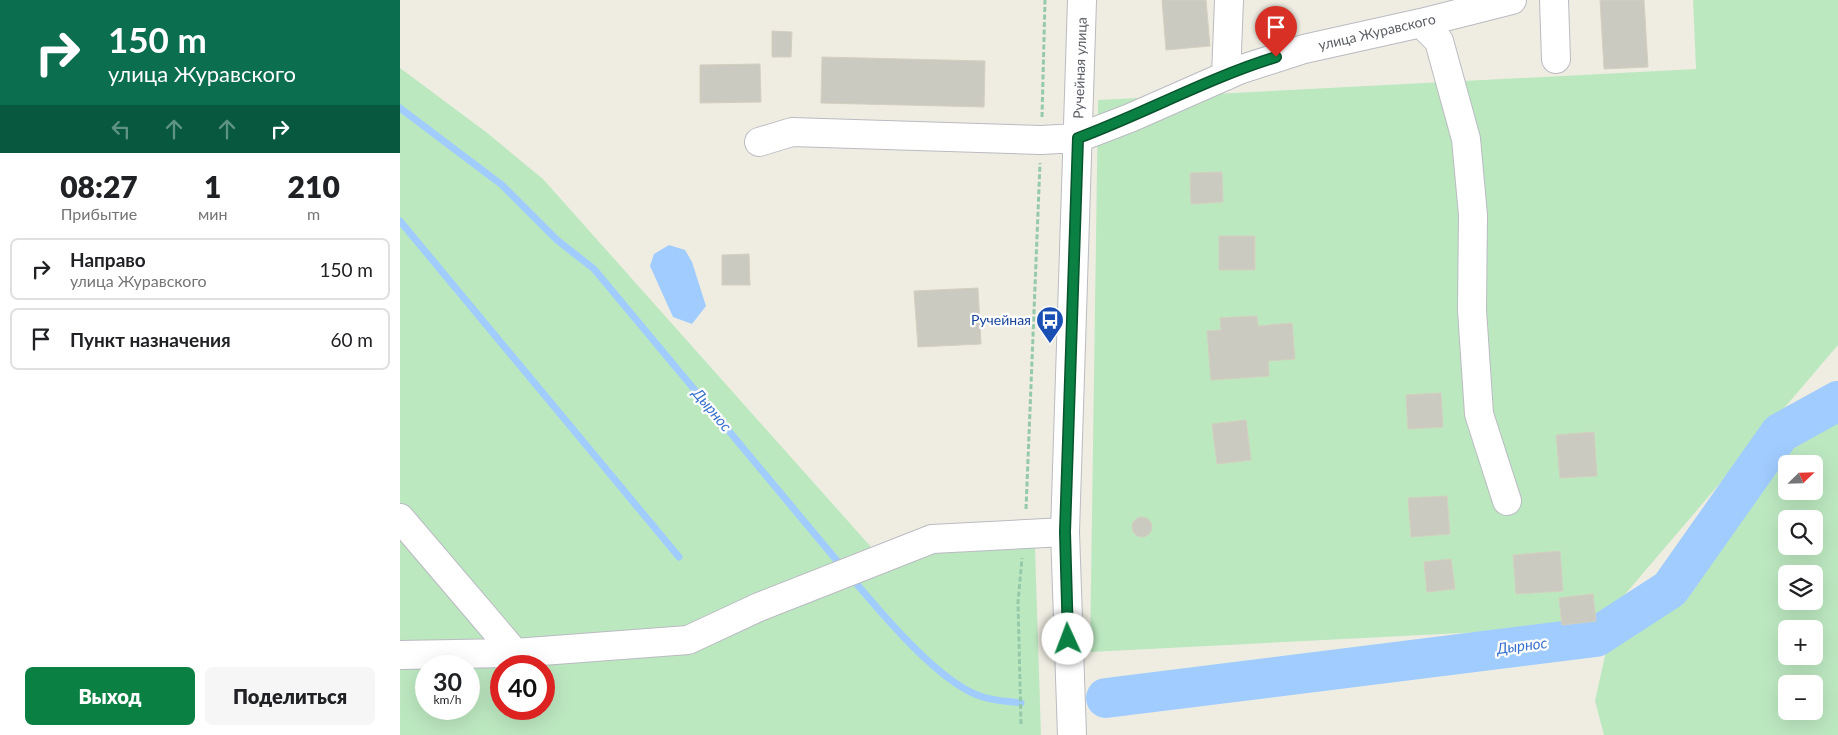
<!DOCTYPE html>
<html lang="ru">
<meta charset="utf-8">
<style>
:root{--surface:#fff;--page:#f6f6f6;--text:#202124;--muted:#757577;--line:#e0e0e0;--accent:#0b8043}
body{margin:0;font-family:Lato,sans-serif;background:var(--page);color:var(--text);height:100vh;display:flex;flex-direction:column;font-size:19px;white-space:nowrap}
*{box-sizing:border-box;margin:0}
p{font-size:16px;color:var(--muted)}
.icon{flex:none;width:28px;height:28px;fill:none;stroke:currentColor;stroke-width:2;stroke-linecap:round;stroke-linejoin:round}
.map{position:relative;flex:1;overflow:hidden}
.panel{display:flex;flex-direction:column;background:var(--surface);width:400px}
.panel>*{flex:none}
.top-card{background:#0b6e4f;color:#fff;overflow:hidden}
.needle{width:32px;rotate:67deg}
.tools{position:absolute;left:1378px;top:455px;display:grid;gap:10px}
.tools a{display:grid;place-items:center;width:45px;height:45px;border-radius:8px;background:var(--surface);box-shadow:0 5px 20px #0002;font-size:25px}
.speed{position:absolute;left:15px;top:655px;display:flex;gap:10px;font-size:25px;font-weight:700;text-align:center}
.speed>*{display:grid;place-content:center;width:65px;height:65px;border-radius:50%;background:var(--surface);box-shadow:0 5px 20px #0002;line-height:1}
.speed small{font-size:12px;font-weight:400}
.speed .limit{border:8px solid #d22;background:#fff;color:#111}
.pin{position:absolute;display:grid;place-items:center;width:42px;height:42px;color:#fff;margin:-51px -21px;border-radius:50% 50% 50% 0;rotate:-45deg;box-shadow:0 0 5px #0007}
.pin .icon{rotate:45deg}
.me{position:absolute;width:55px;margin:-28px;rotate:358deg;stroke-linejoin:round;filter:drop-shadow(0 0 4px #0008)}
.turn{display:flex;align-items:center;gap:18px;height:105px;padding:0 25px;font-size:22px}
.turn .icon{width:65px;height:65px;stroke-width:2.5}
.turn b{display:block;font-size:35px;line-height:42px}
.lanes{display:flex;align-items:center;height:48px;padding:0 25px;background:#0003;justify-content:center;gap:25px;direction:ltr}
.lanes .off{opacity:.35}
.eta{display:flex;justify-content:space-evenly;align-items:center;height:85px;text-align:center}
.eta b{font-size:30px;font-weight:800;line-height:35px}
.cta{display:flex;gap:10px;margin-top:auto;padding:10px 25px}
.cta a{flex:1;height:58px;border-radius:8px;background:var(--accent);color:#fff;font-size:20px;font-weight:800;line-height:58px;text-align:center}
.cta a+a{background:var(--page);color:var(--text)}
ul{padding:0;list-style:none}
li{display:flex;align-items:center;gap:15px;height:62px;margin:0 10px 8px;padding:0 15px;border:2px solid var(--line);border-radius:8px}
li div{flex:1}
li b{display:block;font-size:19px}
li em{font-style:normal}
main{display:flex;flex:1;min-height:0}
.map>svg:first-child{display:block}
.green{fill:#bce8c0;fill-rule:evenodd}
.water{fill:#a1ccff}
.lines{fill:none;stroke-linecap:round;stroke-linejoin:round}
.stream{stroke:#a1ccff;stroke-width:7}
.river{stroke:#a1ccff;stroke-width:40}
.building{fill:#cbcac1;stroke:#d4cfbf}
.minor-casing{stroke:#babbc2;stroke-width:30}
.path{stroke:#94caa9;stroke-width:3;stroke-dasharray:5 2.5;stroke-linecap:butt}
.minor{stroke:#fff;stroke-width:28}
.route-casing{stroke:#07532c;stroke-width:12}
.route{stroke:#0b8043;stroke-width:9}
.labels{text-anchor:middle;stroke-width:4.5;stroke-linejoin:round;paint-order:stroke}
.street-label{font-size:14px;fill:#5a5d64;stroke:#fff}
.transit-label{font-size:14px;fill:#164399;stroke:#fff;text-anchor:end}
.water-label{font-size:15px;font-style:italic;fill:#3972cd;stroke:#fff}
</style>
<main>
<section class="panel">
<div class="top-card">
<div class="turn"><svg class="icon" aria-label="right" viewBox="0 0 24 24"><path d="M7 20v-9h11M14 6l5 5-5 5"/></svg><div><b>150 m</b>улица Журавского</div></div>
<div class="lanes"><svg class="icon off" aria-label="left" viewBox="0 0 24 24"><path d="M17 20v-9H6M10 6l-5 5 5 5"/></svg><svg class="icon off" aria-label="ahead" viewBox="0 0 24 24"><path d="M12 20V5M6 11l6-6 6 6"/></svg><svg class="icon off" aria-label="ahead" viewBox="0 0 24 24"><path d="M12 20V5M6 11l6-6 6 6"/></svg><svg class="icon" aria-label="right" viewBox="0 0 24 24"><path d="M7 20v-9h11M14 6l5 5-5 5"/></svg></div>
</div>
<div class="eta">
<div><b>08:27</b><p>Прибытие</p></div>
<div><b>1</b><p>мин</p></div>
<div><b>210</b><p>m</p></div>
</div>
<ul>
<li><svg class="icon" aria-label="right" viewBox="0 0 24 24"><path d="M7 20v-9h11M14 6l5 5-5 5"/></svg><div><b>Направо</b><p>улица Журавского</p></div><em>150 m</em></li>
<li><svg class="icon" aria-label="arrive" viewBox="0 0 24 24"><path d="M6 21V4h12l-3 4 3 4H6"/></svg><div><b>Пункт назначения</b></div><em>60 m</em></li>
</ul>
<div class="cta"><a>Выход</a><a>Поделиться</a></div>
</section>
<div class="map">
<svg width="1438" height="735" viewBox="0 0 1438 735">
<rect width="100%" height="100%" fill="#efede2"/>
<!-- green -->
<path class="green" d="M1293,0h145v345l-240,281 -508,26 8,-552 598,-31z
M0,68l86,64 57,47 345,387 45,-17 102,-2 6,188h-641zM26,666h43v43h-43zM101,666h43v43h-43z
M1438,390v345h-234l-9,-34 17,-77zM1386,464h28v27h-28zM1386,519h28v27h-28zM1386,574h28v27h-28zM1386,629h28v27h-28zM1386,684h28v27h-28z"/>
<!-- water -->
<path class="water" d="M269,245l16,5 7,12 14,44 -14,18 -19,-7 -23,-51 4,-12z"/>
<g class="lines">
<!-- stream -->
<path class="stream" d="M0,108l102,77 55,55 37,29 249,299
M0,221l279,336
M450,576c29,34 90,109 133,121 12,4 25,4 38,6"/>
<!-- river -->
<path class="river" d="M706,698l490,-61 74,-48 110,-156 58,-32"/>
</g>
<!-- building -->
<path class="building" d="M762,0h44l4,46 -44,4z
M1200,0h44l4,67 -44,2z
M372,31l20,1 -1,25h-19z
M422,57l163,4 -1,46 -163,-4z
M360,64l1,38 -61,1v-38z
M822,172l1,30 -32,2 -1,-31z
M819,236h36v34h-36z
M349,254l1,31h-28v-30z
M578,288l3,56 -63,3 -4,-56z
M857,316l1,10 34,-3 3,36 -27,2 1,15 -58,4 -4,-49 14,-1 -1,-12z
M1041,393l2,34 -35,2 -2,-34z
M846,420l5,40 -34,4 -5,-40z
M1194,432l3,44 -37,2 -4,-43z
M1047,496l3,38 -39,3 -3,-39z
M732 527a10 10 0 1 1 20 0a10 10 0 1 1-20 0Z
M1160,551l3,40 -47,3 -3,-39z
M1051,559l4,30 -28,3 -3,-30z
M1193,594l3,27 -34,4 -3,-27z"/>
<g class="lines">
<!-- minor casing -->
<g class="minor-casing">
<path id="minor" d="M1154,0l2,59
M1021,23l18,18 27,98 7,76 -1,95 7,104 28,87
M826,76l3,-76
M359,142l33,-10 249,8 37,-2 52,-20 109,-48 65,-21 117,-26 91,-23
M0,518l115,135
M0,655l115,-2 173,-13 71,-33 173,-68 133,-7
M672,735l-7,-203 17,-532"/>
</g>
<!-- path -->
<path class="path" d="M642,117l3,-117
M626,509l14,-346
M621,724l-3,-122 4,-44"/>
<!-- minor -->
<use href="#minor" class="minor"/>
</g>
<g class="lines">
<!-- route casing -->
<g class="route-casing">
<path id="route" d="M668,639l-3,-107 13,-394c67,-25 130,-60 198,-81"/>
</g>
<!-- route -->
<use href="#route" class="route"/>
</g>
<!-- icons -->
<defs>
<g id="bus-pin" transform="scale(1.4375)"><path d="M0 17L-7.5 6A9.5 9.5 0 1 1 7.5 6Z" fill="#1a4fb4" stroke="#fff"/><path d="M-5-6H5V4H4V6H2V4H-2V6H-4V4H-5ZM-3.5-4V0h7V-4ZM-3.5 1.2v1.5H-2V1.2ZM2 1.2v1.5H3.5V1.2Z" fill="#fff"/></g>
</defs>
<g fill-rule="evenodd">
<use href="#bus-pin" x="650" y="320"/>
</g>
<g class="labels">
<!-- street labels -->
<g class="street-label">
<text transform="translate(977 32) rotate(-13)" y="5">улица Журавского</text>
<text transform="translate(680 68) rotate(-88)" y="5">Ручейная улица</text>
</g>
<!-- transit labels -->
<g class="transit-label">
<text x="631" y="325">Ручейная</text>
</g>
<!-- water labels -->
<g class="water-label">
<text transform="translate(312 410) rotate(50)" y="5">Дырнос</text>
<text transform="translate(1122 646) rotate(-7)" y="5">Дырнос</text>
</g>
</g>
</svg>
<div class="tools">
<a><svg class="needle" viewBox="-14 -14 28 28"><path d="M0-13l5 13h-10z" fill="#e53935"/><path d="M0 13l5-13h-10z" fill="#757577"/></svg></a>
<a><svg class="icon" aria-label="search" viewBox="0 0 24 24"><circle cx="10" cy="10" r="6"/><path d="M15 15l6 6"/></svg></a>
<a><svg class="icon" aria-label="layers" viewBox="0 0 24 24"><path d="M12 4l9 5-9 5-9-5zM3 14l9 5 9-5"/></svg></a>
<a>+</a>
<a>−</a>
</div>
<div class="speed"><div>30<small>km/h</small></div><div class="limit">40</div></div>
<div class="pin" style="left:876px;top:57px;background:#d93025"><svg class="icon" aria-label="arrive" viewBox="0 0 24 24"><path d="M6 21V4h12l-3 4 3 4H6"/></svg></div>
<svg class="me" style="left:668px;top:639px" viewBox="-20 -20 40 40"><circle r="19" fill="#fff"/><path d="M0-13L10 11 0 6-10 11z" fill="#0b8043"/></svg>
</div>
</main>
